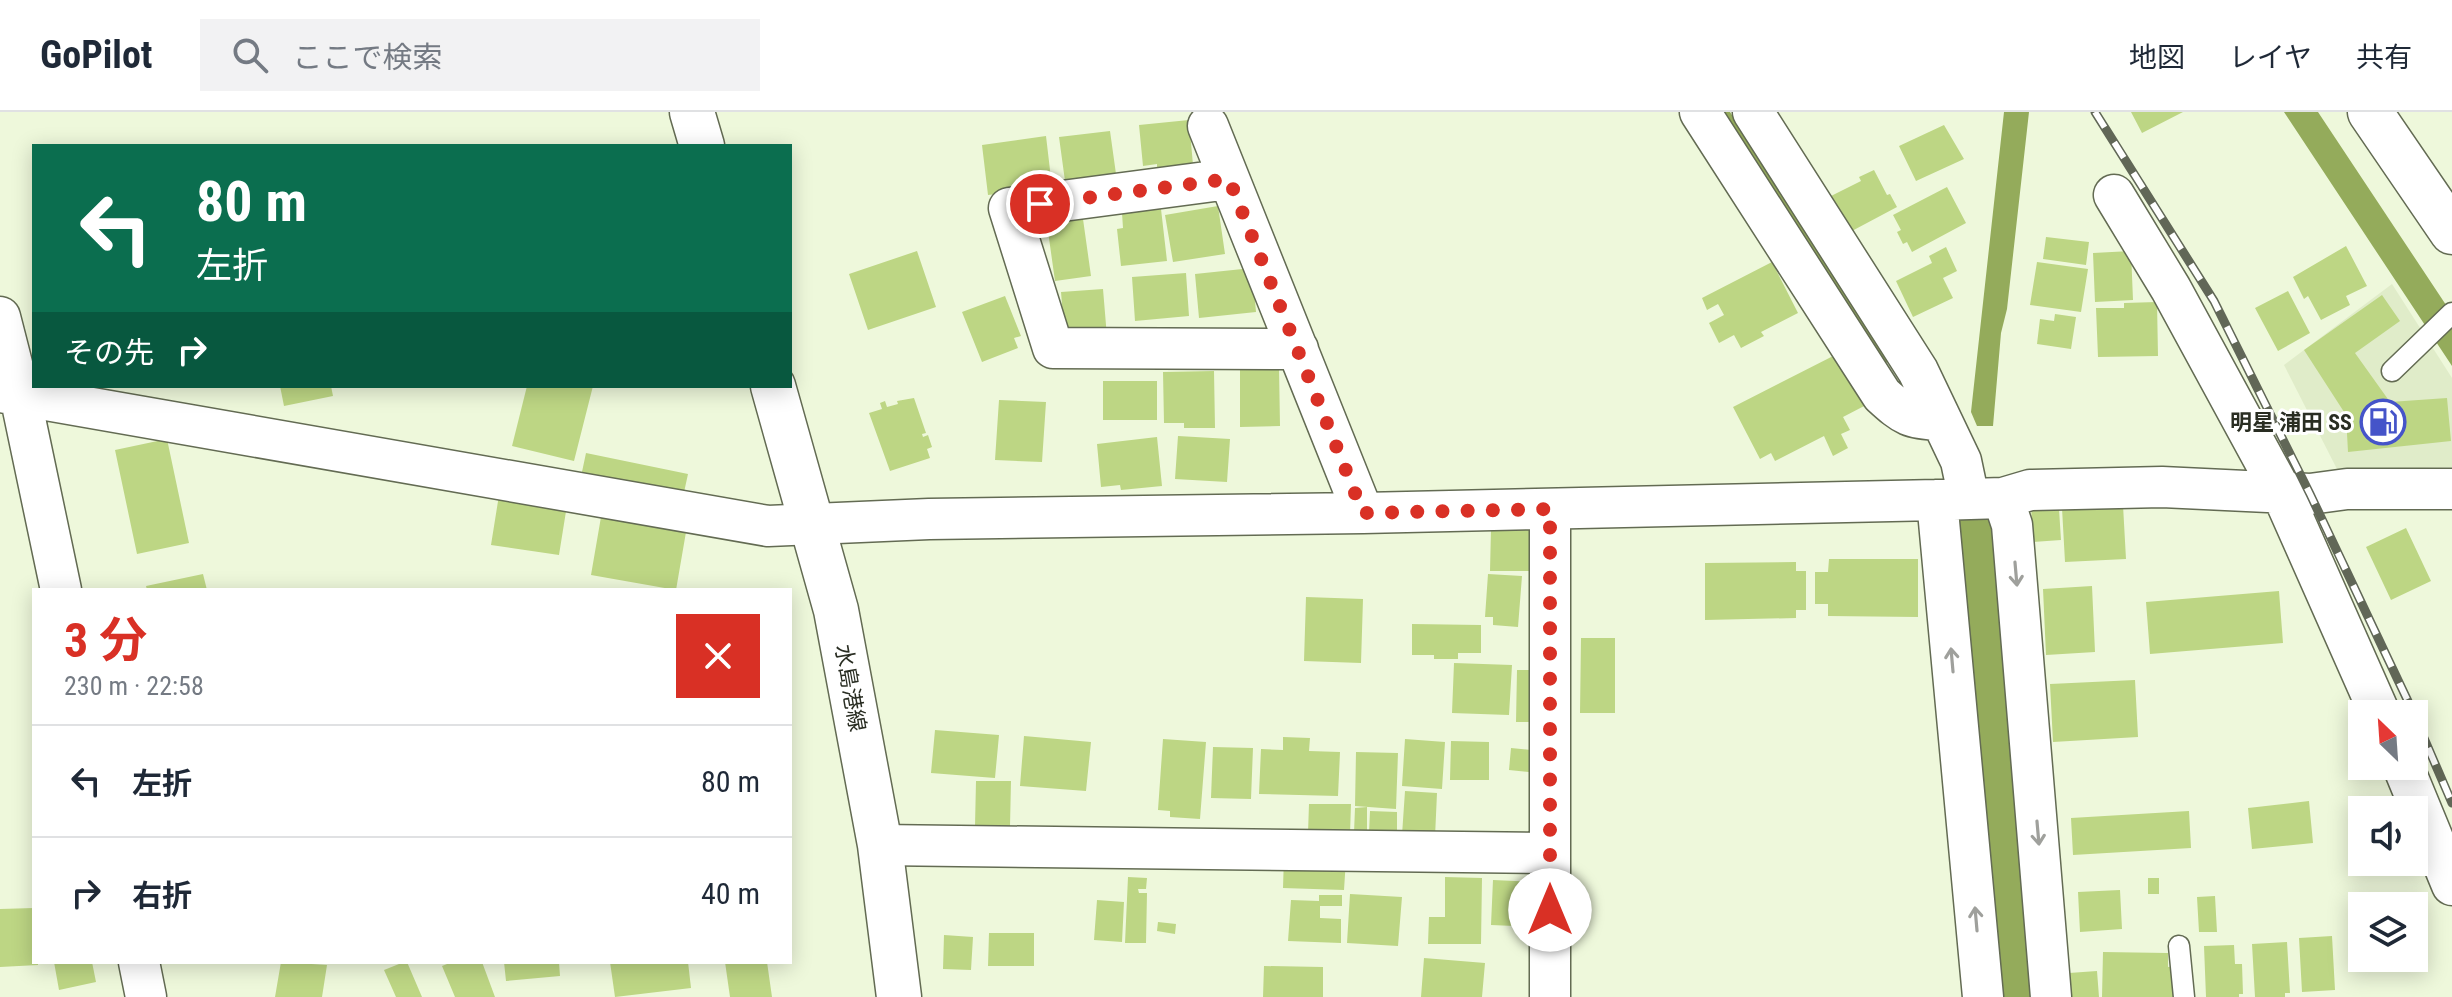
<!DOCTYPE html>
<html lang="ja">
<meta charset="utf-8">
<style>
:root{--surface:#fff;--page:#f2f2f3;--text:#1f2937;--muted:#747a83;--line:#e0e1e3;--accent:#d93025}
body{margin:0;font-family:"Roboto Condensed","Noto Sans JP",sans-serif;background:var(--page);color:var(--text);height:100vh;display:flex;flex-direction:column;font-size:30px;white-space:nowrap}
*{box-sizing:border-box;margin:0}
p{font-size:26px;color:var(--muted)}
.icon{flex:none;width:44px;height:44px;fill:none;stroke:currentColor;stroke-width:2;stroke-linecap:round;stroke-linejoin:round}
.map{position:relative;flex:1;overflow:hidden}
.sheet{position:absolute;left:32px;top:476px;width:760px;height:376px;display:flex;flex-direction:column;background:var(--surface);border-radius:0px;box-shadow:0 4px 20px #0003}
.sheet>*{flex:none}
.top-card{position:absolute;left:32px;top:32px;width:760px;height:244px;border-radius:0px;box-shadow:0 4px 20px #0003;background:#0b6e4f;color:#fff;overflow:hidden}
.needle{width:52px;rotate:335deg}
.fabs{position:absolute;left:2348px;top:588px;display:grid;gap:16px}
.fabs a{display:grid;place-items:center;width:80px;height:80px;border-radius:0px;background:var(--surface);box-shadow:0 4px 20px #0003;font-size:40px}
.pin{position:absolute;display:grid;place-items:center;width:68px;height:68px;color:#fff;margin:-34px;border:4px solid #fff;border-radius:50%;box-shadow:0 2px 8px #0007}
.me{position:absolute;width:88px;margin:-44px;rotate:0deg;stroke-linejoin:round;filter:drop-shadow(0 0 6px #0008)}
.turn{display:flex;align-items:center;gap:28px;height:168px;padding:0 32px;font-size:36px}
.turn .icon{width:104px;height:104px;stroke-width:2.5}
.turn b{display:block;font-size:56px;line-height:68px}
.then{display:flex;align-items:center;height:76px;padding:0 32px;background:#0003;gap:16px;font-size:30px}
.round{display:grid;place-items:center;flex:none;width:84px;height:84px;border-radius:0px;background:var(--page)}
.head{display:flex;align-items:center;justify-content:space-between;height:136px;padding:0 32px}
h1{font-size:48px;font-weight:700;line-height:60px;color:var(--accent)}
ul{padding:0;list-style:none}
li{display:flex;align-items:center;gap:24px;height:112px;padding:0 32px;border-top:2px solid var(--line)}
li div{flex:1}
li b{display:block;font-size:30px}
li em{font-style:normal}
header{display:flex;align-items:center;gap:48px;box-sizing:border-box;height:112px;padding:0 40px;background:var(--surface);border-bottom:2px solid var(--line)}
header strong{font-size:38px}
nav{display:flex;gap:44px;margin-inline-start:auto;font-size:28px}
.search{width:560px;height:72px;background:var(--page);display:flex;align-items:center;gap:20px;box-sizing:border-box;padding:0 28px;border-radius:0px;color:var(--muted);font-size:30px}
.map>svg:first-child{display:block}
.built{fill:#e0ecc9}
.water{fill:#94ab5b}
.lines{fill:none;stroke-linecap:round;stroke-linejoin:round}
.stream{stroke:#94ab5b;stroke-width:11}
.river{stroke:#94ab5b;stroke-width:64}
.building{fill:#bdd684}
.lane-casing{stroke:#636b53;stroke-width:23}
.street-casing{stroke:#636b53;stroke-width:43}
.secondary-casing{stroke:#636b53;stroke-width:47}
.lane{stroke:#fff;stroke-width:20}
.street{stroke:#fff;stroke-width:40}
.secondary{stroke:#fff;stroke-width:44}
.rail-casing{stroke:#616757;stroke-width:9}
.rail{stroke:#fff;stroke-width:6;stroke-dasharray:18;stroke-linecap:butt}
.oneway{stroke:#9fa09c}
.route{stroke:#d93025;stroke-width:14;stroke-dasharray:0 25.2}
.labels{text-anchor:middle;stroke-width:6;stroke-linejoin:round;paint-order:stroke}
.poi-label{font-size:22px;font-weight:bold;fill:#292d22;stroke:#fff;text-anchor:end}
.street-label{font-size:22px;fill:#292d22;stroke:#fff}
</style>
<header>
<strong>GoPilot</strong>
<div class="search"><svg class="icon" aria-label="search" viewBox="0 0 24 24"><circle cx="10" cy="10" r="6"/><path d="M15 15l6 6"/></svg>ここで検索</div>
<nav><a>地図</a><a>レイヤ</a><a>共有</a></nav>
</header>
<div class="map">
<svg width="2452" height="885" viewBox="0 0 2452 885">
<rect width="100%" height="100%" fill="#eef8db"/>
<!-- built -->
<path class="built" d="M2392,172l60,94v89l-114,4 -54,-106z"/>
<!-- water -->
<path class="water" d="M1717,0h13l159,249 -9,5z
M2004,0h25l-22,197 -6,24 -8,93h-16l-6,-14z
M2284,0h34l134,202v52z"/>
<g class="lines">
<!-- stream -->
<path class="stream" d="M1967,407h20l43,478"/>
<!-- river -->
<path class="river" d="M1967,407l41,478"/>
</g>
<!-- building -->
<path class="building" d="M2131,0h52l-41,21z
M1189,8l4,45 -36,3v-4l-14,2 -4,-41z
M1944,13l20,34 -48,22 -17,-35z
M1110,19l6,43 -51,7 -6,-44z
M1046,24l6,51 -64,8 -6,-50z
M1874,58l13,25 3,-1 7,13 -47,25 -19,-36 30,-15 -2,-4z
M1947,75l19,36 -54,29 -5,-10 -4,2 -6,-12 4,-2 -8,-15z
M1218,94l7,48 -52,8 -8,-47z
M1161,97l6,52 -46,5 -4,-37 6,-1 -1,-15z
M1083,107l8,57 -36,5 -8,-57z
M2046,125l43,5 -3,23 -43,-6z
M2346,134l21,40 -21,10 4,9 -29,15 -13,-24 -4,3 -11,-22z
M1946,135l11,24 -14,7 10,20 -40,19 -17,-36 36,-18 -3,-7z
M917,139l19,56 -68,23 -19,-56z
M2131,139l2,49 -38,2 -2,-49z
M1772,150l26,51 -37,19 3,4 -23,12 -7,-13 -15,8 -10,-20 15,-8 -6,-11 -11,6 -5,-12z
M2037,150l51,7 -7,43 -51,-7z
M1252,156l4,44 -57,6 -4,-44z
M1186,161l3,43 -54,5 -3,-44z
M1103,177l4,48 -42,4 -4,-49z
M2288,179l22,42 -32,18 -23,-43z
M2382,183l18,26 -45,32 35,49 57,-4 4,43 -103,11 -2,-37 -42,-65z
M1005,184l16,40 -7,2 4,10 -36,14 -20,-50z
M2157,190l1,54 -60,1 -2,-49h28v-5z
M2055,202l21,3 -5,32 -34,-5 3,-25 14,2z
M1841,240l27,52 -25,13 7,13 -9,4 7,14 -15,8 -9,-20 -49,25 -4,-8 -11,6 -27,-52z
M1279,255l1,59 -40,1v-59z
M1214,259l1,57h-31v-5h-20l-1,-51z
M1103,269h54v39h-54z
M280,274h51l2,10 -49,10z
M527,274h66l-19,75 -62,-15z
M914,286l12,35 -4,1 1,3 5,-2 4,12 -5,2 3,9 -40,13 -21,-58 13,-4 -2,-6 5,-2 2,6 11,-3 -1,-3z
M999,288l47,2 -4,60 -47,-2z
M1178,324l52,3 -3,43 -52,-3z
M1157,325l5,49 -41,4 -1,-5 -19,2 -4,-43z
M167,327l22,104 -52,11 -22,-104z
M586,341l102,21 -7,32 -102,-20z
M499,383l68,10 -8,50 -68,-10z
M2042,392v6l17,-1 2,31 -28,2 -2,-37z
M2123,393l3,54 -61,3 -3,-54z
M601,405l85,15 -10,58 -85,-15z
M2406,416l25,53 -40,19 -25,-53z
M1491,417h51v42h-52z
M1829,447h89v58l-90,-1v-12h-13v-32h13z
M1796,450v9h10v39h-10v8l-91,2v-57z
M203,462l4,16h-60l-1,-4z
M1488,462l34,2 -4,51 -25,-2v-8h-8z
M2092,474l3,66 -49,3 -3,-66z
M2279,479l4,52 -133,11 -4,-52z
M1306,485l57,2 -2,64 -57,-2z
M1412,512l69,1v28h-23v6h-24v-4h-22z
M1581,526h34v75h-35z
M1454,551l58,2 -3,50 -57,-2z
M1517,558h27l-1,52h-27z
M2135,568l3,57 -85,5 -3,-58z
M935,618l64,5 -4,43 -64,-5z
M1024,624l67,6 -5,49 -66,-5z
M1283,625l27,1 -1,13 31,1 -2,44 -79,-2 2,-45 22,1z
M1163,627l43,3 -6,77 -30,-2v-6l-12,-1z
M1405,627l40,3 -3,47 -40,-3z
M1451,629l38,1v38h-39z
M1213,635l40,1 -2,51 -40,-1z
M1511,636l30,3 -3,22 -29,-3z
M1356,640l42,1 -2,56 -41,-3z
M976,669h35l-1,45h-35z
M1405,679l32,2 -2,44 -33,-2z
M2309,689l4,42 -61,6 -4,-41z
M1309,692h42l-1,30 -42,-1z
M1367,695v26h-13l1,-25z
M1370,699l27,1v22l-28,-1z
M2189,699l2,37 -118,7 -2,-37z
M1284,744l62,3 -2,31 -61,-2z
M1128,765l19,1 -1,11h-8l1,4h8l-1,50h-21z
M1445,765l37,1 -1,66h-53l1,-27h16z
M2148,766h11v16h-11z
M1493,768l45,2 -2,45 -45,-2z
M2120,778l2,39 -42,3 -2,-40z
M1350,782l52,3 -4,49 -51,-3z
M1319,783h23v11h-22v12l21,1v24l-53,-2 3,-41 28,1z
M2215,784l2,36h-18l-2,-35z
M1097,788l27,2 -2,40 -28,-2z
M34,796v54h4v3l-38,2v-58z
M1158,810l18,2 -1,10 -18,-3z
M989,821h45v33h-46z
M944,823l29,2 -2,33 -28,-1z
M2332,824l3,54 -33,2 -3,-54z
M2287,830l3,51h-5v4h-30l-3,-53z
M2234,833l1,19h7l1,30h-4v3h-33l-2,-51z
M2103,840l65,1v14l7,-1v31h-73z
M1424,846l61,5 -3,34h-61z
M54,850h38l4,20 -37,8z
M281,850l46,3 -5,32h-47z
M404,850h3l15,35h-26l-12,-27z
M452,850h30l13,35h-40l-13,-31z
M504,850h55l1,14 -54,5z
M610,850h78l3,26 -76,9z
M725,850h42l5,35h-42z
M1264,854l59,1v30h-60z
M2097,859l2,26h-28l-2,-24z"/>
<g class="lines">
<!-- lane casing -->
<g class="lane-casing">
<path id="lane" d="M2392,259l60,-58
M2179,834l5,51"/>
</g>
<!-- street casing -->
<g class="street-casing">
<path id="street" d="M1700,0l182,283c23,21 28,24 59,25
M1753,0l165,259 43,90 8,38
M1208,14l155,387
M1229,67l-220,29 44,140 245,1
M2114,83l57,94 111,204 98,221
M0,205l20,78 41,195
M0,280l768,134 161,-7 434,-6 574,-13 66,-2 27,-8 132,-3 148,7 37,-5h105
M2003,386l9,27 39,472
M1937,388l46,497
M1550,397v488
M2403,654l49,119
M880,733l670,8
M139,850l7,35"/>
</g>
<!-- secondary casing -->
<g class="secondary-casing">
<path id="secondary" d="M692,0l10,34
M2370,0l82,120
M773,274l63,224 44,235 19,152"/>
</g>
<!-- lane -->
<use href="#lane" class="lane"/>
<!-- street -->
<use href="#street" class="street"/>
<!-- secondary -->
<use href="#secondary" class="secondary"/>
<!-- rail casing -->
<g class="rail-casing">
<path id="rail" d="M2095,0l119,189 96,193 104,220
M2414,603l38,88"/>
</g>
<!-- rail -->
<use href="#rail" class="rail"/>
</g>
<!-- one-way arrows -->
<defs><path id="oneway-shaft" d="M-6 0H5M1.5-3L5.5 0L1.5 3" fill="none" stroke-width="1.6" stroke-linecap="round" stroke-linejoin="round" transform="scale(2)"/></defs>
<g class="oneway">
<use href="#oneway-shaft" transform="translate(2016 462) rotate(85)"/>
<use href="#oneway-shaft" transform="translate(1952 548) rotate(-95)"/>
<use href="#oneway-shaft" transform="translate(2038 721) rotate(85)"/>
<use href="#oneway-shaft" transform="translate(1976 807) rotate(-95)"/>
</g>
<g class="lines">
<!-- route -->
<path class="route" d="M1040,92l189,-25 134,334 187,-4v401"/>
</g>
<!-- icons -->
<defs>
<g id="fuel-ring" transform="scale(2.3)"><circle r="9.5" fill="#fff" stroke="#4554c9" stroke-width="1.5"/><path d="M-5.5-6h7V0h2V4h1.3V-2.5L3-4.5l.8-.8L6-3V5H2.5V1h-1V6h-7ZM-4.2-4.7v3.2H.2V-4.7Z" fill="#4554c9"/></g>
</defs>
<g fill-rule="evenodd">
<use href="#fuel-ring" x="2383" y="310"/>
</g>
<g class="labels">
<!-- poi labels -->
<g class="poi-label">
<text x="2352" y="318">明星 浦田 SS</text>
</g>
<!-- street labels -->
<g class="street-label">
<text transform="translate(851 576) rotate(80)" y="8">水島港線</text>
</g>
</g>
</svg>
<div class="fabs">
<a><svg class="needle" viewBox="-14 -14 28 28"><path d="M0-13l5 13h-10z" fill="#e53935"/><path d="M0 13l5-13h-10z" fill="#747a83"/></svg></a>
<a><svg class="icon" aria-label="sound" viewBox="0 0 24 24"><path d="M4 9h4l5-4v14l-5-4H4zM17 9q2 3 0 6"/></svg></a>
<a><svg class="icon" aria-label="layers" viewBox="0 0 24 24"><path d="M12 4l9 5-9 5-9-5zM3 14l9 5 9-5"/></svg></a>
</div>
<div class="pin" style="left:1040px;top:92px;background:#d93025"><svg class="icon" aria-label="arrive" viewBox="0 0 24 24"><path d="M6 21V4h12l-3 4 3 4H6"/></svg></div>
<svg class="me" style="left:1550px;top:798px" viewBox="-20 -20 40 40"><circle r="19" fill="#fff"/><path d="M0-13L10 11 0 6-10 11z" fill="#d93025"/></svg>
<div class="top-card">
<div class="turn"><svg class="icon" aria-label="left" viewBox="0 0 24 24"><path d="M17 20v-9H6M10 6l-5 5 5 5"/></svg><div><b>80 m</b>左折</div></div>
<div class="then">その先<svg class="icon" aria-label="right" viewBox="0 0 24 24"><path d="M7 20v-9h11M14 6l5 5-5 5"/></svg></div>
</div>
<section class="sheet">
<div class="head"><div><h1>3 分</h1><p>230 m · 22:58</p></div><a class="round" style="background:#d93025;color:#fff"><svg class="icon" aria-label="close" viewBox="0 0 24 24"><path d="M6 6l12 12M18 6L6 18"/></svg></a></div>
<ul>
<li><svg class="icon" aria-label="left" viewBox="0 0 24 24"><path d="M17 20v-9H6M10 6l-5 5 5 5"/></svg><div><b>左折</b></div><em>80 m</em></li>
<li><svg class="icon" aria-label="right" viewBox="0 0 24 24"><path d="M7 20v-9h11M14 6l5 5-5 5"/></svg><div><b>右折</b></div><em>40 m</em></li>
</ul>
</section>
</div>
